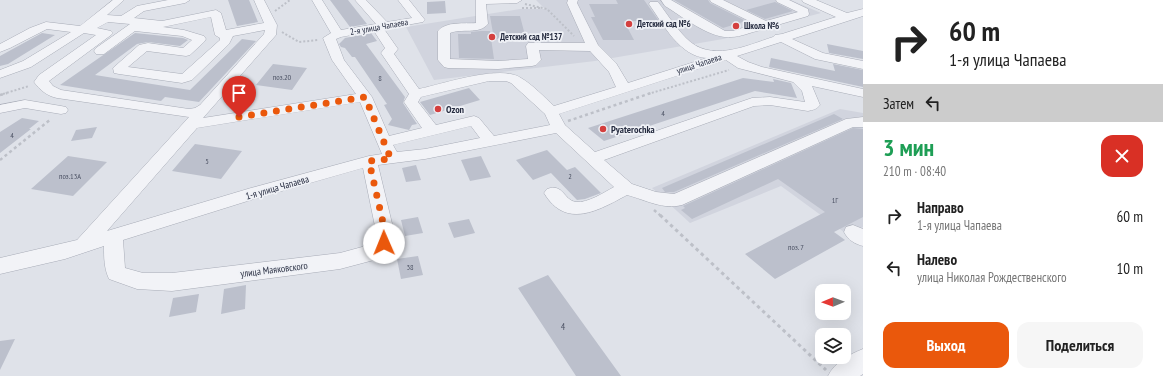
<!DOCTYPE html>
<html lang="ru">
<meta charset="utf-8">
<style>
:root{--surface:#fff;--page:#f6f6f6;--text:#222;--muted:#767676;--accent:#ea580c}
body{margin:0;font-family:"PT Sans Narrow",sans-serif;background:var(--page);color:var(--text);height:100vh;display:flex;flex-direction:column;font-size:15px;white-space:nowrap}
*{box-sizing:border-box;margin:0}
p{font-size:13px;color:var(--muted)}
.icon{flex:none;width:22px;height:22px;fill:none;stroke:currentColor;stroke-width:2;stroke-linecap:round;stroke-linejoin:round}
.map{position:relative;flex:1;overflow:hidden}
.details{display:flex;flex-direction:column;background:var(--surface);width:300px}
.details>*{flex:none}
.banner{background:#fff;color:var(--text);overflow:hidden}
.needle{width:26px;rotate:269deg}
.buttons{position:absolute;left:815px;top:284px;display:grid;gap:8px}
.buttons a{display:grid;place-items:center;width:36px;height:36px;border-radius:8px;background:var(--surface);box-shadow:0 4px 16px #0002;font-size:20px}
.pin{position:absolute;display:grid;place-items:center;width:34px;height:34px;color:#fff;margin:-41px -17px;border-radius:50% 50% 50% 0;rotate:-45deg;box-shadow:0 0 4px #0007}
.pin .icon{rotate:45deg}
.me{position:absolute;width:44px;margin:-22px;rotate:359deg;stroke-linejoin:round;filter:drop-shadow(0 0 3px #0008)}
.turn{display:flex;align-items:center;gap:14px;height:84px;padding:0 20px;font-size:18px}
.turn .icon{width:52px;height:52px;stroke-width:2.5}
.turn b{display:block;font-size:28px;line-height:34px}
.then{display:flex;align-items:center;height:38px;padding:0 20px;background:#0003;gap:8px;font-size:15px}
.round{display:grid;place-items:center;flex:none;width:42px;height:42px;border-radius:12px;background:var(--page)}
.overview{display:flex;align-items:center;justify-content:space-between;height:68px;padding:0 20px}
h1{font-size:24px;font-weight:700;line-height:30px;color:#1e9e55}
.cta{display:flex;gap:8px;margin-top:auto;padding:8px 20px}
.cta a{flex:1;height:46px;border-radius:12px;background:var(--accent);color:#fff;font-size:16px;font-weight:700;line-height:46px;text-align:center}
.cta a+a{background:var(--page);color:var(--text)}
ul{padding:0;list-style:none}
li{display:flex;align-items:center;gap:12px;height:52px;padding:0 20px}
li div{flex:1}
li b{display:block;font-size:15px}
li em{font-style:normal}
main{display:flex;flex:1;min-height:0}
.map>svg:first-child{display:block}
.built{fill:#d1d4de}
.building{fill:#bcc0cc}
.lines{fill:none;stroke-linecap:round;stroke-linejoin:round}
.minor-casing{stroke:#a8acb7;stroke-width:1}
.path-far2{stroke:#bdc0c8;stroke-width:2;stroke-dasharray:2 2;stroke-linecap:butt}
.path-far1{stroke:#bdc0c8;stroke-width:2.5;stroke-dasharray:3 3;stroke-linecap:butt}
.path{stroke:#bdc0c8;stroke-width:3;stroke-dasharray:3.5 3.5;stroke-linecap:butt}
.minor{fill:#f2f3f7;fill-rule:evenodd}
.route{stroke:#ea580c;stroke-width:7;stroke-dasharray:0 12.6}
.poi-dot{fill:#d43f3e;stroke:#eff1f6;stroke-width:1.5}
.labels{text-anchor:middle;stroke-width:3.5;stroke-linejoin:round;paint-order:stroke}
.number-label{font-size:8px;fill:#4c5264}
.far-poi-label{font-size:9px;font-weight:bold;fill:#272d41;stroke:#eff1f6;text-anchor:start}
.far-street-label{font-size:9px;fill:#272d41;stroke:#eff1f6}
.poi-label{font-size:10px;font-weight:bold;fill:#272d41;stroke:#eff1f6;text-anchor:start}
.street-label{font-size:10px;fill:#272d41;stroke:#eff1f6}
.near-number-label{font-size:10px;fill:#4c5264}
</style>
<main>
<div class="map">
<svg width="863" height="376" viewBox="0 0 863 376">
<rect width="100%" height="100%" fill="#dfe2e9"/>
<!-- built -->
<path class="built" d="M536,0h255l30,13 -98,26 -128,22 -161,19 -28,-53 114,-18h25z
M840,109l23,4v114l-15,8 -67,-49 -91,37 -38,-35z"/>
<!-- building -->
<path class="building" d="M228,0h21l9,22 -21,4z
M330,0h18l19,24 -17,3z
M616,0h28l15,21h-35l10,19h-31l-12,-23h4l-6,-13h29z
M674,0h34l2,3 36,18 -23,7z
M445,1l1,12 -19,1v-12z
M775,2l18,9 -28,8 -19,-9z
M490,16h30l6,23h-32z
M481,31h9l4,28 -35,-1 -1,-24h13v-2z
M42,33l13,2 -47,29 -8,2v-10z
M135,33l48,5 5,2 -8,6 -32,-4 -11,2 -42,31 95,15 52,-51 14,2 -57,61 -34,-5 -4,4 -101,-16z
M371,33l6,8 -11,3 39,53 -2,6 14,21 -5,1 -3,5 -21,-5 4,-6 -8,-14 3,-1 -32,-47h-3l-7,-9 -4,-1 -2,-3 6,-6z
M827,44l36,7v8l-34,-6z
M771,58l64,13 -2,-7 30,6v17l-94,-20z
M273,64l34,4 -15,22 -36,-5z
M743,78l31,4 -1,-3 18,4 6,15 -42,-7 -151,50 -16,-13z
M469,88l11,12 -50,15 -10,-13z
M834,114l9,5 -169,73h-9l-3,-4z
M22,118l17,3 -10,8h2l-31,24v-21z
M97,127l-5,11 -21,3 5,-11z
M853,128l10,1v88l-29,15 11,8 -70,39 -30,-25 80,-42 -47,-33 -86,40 -11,-9 4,-2 -2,-2z
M195,144l47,7 -21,28 -49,-8z
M547,150l20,20 8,-3 26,26 -16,6 -8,1 -26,-27 -18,7 -17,-20z
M68,156l39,6 -34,34 -42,-7z
M481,156l10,21 -21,4 -9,-21z
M416,165l5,15 -15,2 -4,-14z
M418,217l5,16 -18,3 -4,-16z
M469,219l6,14 -21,5 -6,-15z
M418,256l5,19 -22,4 -4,-20z
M548,275l73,101h-45l-58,-88z
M246,285l-1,24 -24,5 3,-25z
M199,294l-3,18 -27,5 4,-19z
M15,339l-15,31v-29z"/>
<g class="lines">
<!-- minor casing -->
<g class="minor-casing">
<path id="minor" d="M113,0h11l-17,15 14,1 16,-10 31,-6h22l-5,3 -41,8 -10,7 28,3 54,-11 5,3 5,17 38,-7 -10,-23h10l13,25 -1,10 -73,83 153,-24 -24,-34 -9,-22 8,-5 -19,-33h10l19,30 35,-6 -21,-24h11l21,22 25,-4 -14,-18h11l16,20 -2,2 -39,7 14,20 -4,5 25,35c24,-5 82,-25 102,-11 12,7 23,19 33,28l62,-19 -7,-15 -19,-21 -51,-1 2,10 -5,5 -4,1 -34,3 -50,-1 -4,-1 -6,-7v-29c8,-10 27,-7 38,-8v-23h46l-5,3 -31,1 2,20c-9,11 -27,4 -38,9v26l48,2 30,-2 -2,-13 2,-3h57l-18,-40 1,-3h10l-1,3 21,42 18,18 12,20 79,-25c-27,-1 -44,-34 -58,-54l1,-2h8c9,12 18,26 28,36 24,25 60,8 87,-1l2,-2 7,-1 54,-17 -33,-15 -1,-2h14l31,13 16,-4v7l-71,23 31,14 40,8v8l-48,-10 -34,-17 -44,14 11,6 14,5 101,22v8l-51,-11 8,19c-3,4 -7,5 -12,6l-38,-6 -16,1 -150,54 28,24 24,8 18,2 172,-75 17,-2v10h-10l-171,78c-19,5 -36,-5 -55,-10 -28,15 -61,35 -83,-2l3,-4c17,-6 16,11 29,13 12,1 27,-9 38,-15l-58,-54 -131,26 -47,6 17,71 -4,12 -17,12 -34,9 -168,22 -35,-2 -28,-10c-5,-11 -5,-21 -5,-33l-39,13 -65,15v-16l77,-18 112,-123 -132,-19c-10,-2 -17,-8 -23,-16l5,-7 57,-40 -12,-2 -53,34 -31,11v-8l23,-9 48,-29 -24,-3 -37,19 -10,4v-8l30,-16 16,-6 34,4zM211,17l4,18 5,3v2l-38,34 -54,-7 19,-16 39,5 4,-1 14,-13 2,-3 -2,-3 -20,-6 -21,-3zM108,22l22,2 -34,24 -2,3 2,3h8l31,-23 47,5 10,4 -9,8 -35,-5 -9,2 -26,23 1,5 5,1 63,9 10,-3 37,-36 4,-8 32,-6 -1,4 -64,71 -5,3 -6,1 -128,-19 -8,-4 -4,-5 62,-46 2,-2 -2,-2 -14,-3zM374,31l11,17 -4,5 28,41 -5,8 18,26 -33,8 -17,-39 -28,-37 -8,-21 5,-2zM726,60l12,8 55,14 9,9 3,11 -35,-5 -18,1 -157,54 -30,-27 -6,-11zM489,81h17l5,2 34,31 5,11 -56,11 -15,-18 -5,-2 -38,9 -18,-23 3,-5zM360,102l22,52 -13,2 -118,32 -144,43 90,-103zM471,126l9,12 -55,11 -28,3 -4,-7zM363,168l14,68 -1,3 -14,8 -22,6 -168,20h-29l-18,-5 -2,-28 131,-41z
M661,0h10l54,31h8l22,-7 -44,-22 -1,-2h13l43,21 32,-9 -21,-10 -1,-2h13l19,9 1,5 -1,2 -34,10 -1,3c-4,2 -8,0 -12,1 -10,2 -20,7 -30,7 -21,2 -48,-20 -66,-31z
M25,100l36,6 5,1 2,3 -2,3 -5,1 -36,-6 -25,5v-8z
M853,225l10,4v17c-8,-2 -15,-6 -19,-14l2,-5z
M863,349v25l-3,2h-32c6,-13 22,-22 35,-27z"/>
</g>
<!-- path-far2 -->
<path class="path-far2" d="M525,4l22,5 27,27
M522,8h19
M275,11l15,-11
M282,32l17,10 19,-2
M3,94l26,-8
M648,94l81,-24"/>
<!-- path-far1 -->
<path class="path-far1" d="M0,95l7,-2
M568,121l83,-28
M0,160l51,-41
M654,210l7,6"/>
<!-- path -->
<path class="path" d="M660,215l166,155"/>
<!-- minor -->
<use href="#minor" class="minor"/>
</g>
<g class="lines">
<!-- route -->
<path class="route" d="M239,117l126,-20 26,62 -22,2 17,75 -2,7"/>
</g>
<!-- markers -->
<g class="poi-dot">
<circle cx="629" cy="24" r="4"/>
<circle cx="736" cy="26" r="4"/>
<circle cx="492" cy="37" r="4"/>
<circle cx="438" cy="109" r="4"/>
<circle cx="603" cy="129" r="4"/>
</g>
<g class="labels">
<!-- number labels -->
<g class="number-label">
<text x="282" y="80">поз.20</text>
<text x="380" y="81">8</text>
<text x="663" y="116">4</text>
<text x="12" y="138">4</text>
<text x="207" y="164">5</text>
<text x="70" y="179">поз.13А</text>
<text x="570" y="179">2</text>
<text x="835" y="203">1Г</text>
<text x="796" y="250">поз. 7</text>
<text x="410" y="270">38</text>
</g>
<!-- far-poi labels -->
<g class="far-poi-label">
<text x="637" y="27">Детский сад №6</text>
<text x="744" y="29">Школа №6</text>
<text x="500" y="40">Детский сад №137</text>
</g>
<!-- far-street labels -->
<g class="far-street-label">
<text transform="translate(379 27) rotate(-10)" y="3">2-я улица Чапаева</text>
<text transform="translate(699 64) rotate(-18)" y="3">улица Чапаева</text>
</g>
<!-- poi labels -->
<g class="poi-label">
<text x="446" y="113">Ozon</text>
<text x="611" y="133">Pyaterochka</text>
</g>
<!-- street labels -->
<g class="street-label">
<text transform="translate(277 187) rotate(-16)" y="4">1-я улица Чапаева</text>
<text transform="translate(274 269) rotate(-7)" y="4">улица Маяковского</text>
</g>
<!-- near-number labels -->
<g class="near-number-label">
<text x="563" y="330">4</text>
</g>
</g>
</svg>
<div class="buttons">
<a><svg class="needle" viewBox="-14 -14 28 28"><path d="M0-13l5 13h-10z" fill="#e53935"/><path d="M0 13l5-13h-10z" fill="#767676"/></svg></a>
<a><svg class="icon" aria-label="layers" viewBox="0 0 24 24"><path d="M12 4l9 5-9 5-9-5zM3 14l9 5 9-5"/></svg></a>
</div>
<div class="pin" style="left:239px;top:117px;background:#d93025"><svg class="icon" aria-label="arrive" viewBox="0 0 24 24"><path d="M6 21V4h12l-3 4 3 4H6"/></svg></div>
<svg class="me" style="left:384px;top:243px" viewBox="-20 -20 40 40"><circle r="19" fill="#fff"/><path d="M0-13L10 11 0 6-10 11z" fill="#ea580c"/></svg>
</div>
<section class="details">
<div class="banner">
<div class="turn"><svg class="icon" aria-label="right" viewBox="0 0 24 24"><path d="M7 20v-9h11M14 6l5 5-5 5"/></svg><div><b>60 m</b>1-я улица Чапаева</div></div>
<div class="then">Затем<svg class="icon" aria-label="left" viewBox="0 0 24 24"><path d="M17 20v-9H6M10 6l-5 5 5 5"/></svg></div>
</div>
<div class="overview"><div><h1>3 мин</h1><p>210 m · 08:40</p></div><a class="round" style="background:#d93025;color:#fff"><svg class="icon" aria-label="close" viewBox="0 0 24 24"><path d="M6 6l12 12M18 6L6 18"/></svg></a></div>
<ul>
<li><svg class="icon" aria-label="right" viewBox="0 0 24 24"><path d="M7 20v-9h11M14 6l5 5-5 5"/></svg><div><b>Направо</b><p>1-я улица Чапаева</p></div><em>60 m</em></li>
<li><svg class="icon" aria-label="left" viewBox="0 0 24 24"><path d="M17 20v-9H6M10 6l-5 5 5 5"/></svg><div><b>Налево</b><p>улица Николая Рождественского</p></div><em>10 m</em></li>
</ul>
<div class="cta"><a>Выход</a><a>Поделиться</a></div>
</section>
</main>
